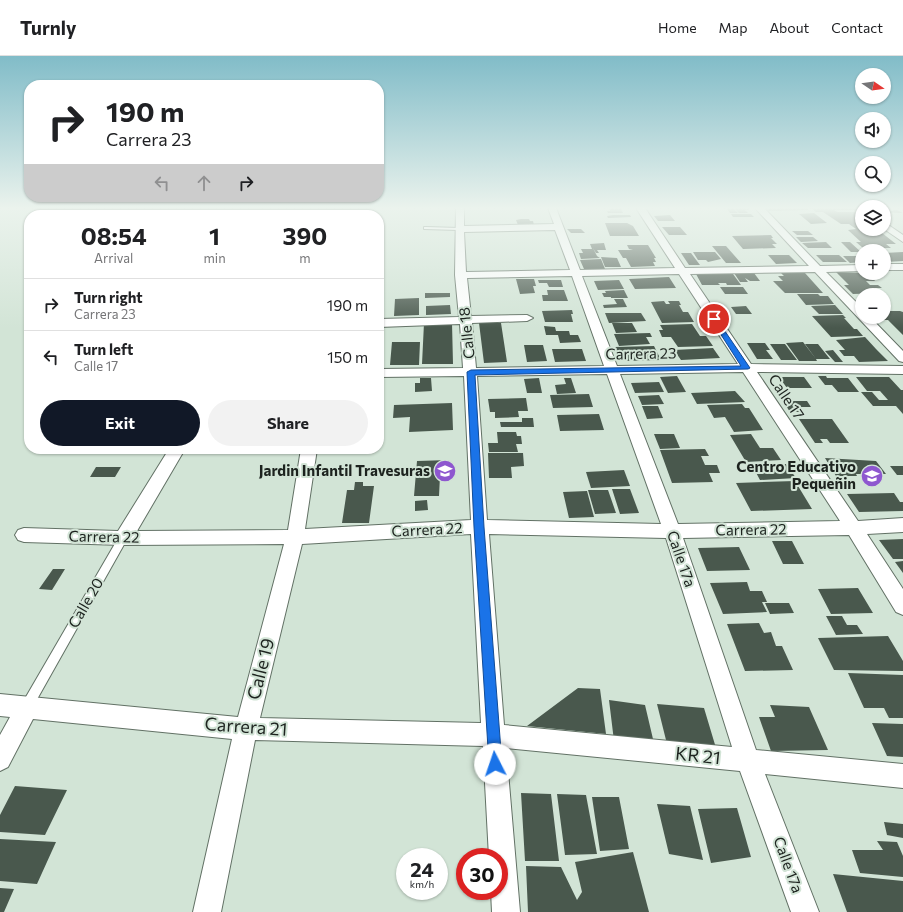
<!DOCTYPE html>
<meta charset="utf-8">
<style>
:root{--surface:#fff;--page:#f2f2f2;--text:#202124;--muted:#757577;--line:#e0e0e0;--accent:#111827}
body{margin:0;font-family:Commissioner,sans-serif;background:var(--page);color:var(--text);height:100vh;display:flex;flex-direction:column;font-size:15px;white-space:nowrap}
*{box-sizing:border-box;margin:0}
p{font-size:13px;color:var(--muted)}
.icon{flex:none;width:22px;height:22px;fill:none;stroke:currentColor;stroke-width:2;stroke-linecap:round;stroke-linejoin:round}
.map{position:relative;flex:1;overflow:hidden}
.side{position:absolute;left:24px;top:154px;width:360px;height:244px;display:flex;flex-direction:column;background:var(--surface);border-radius:16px;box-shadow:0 1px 3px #0004}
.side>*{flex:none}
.hud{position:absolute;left:24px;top:24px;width:360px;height:122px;border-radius:16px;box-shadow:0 1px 3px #0004;background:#fff;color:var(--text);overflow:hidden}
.needle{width:26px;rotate:103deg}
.buttons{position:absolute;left:855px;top:12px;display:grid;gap:8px}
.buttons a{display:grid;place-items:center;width:36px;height:36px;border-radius:50%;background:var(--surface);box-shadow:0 1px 3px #0004;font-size:20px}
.speed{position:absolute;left:396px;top:792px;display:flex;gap:8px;font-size:20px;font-weight:700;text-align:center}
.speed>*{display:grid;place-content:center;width:52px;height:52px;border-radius:50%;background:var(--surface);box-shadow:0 1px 3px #0004;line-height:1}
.speed small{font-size:10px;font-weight:400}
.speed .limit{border:6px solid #d22;background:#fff;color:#111}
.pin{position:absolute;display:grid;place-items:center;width:34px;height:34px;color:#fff;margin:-17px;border:2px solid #fff;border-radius:50%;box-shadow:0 1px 4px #0007}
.me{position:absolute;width:44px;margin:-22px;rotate:356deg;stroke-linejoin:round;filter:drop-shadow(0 0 3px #0008)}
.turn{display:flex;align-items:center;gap:14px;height:84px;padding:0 16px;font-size:18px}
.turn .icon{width:52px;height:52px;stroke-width:2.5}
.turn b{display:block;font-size:28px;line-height:34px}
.lanes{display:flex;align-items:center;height:38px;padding:0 16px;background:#0003;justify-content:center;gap:20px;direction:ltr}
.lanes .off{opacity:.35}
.eta{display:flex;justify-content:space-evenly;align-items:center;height:68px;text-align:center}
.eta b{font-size:24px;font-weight:700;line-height:28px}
.action{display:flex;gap:8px;margin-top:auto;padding:8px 16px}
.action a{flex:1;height:46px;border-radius:24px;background:var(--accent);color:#fff;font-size:16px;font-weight:700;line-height:46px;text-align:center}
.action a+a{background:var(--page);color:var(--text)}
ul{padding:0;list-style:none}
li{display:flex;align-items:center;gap:12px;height:52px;padding:0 16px;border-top:1px solid var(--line)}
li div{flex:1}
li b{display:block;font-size:15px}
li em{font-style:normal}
header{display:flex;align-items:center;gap:24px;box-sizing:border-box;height:56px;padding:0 20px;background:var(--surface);border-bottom:1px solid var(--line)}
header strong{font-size:19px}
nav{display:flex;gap:22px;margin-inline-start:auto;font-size:14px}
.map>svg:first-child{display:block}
.building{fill:#49584d}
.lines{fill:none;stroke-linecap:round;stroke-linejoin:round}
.service-casing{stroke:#627165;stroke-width:2}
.minor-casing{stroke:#627165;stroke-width:2}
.service{fill:#fff;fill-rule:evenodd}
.minor{fill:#fff;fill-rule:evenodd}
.route{fill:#1a73e8;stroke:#114b97}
.labels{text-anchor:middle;stroke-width:4;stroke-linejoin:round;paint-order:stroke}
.street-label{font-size:15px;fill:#1d231f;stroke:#d2e4d6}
.poi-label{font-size:15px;font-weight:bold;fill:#1d231f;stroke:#d2e4d6;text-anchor:end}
.near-street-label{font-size:18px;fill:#1d231f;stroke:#d2e4d6}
</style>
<header>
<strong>Turnly</strong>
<nav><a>Home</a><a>Map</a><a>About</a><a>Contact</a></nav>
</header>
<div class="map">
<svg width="903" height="856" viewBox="0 0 903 856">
<rect width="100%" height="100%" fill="#d2e4d6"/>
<!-- building -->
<path class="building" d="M609,152l12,1 2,4h-15l-1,-2h3z
M726,152h7l5,5h-8z
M734,152h13l2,2h-4l3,3h-9z
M766,152h42v2l-39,1z
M811,152h44l1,2h-22l3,2h17l8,6v11h15l19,15h-10l5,4h-28l-7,-6h5l-13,-12 8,-1 -7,-5h-8l-18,-12h-7z
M892,154h5l6,3 -19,-1 10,-1z
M814,157l13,10 -16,1 -12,-10z
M731,158h20l3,3h-21z
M613,159h17l1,2 -23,1 -1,-2z
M670,159l5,6h-17l-4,-5z
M521,163h8l1,2h3l1,4h-16l-2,-5z
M605,167h22l6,3 6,10h-29z
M662,171h18l7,8h-18z
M567,173h14l4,4h-14z
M792,175h16l5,4h-16z
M771,179l2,3h-2l6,6h-5l4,4 -33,1 -11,-13z
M796,181h17l5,4 -17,1z
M826,186l6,6h-24l-6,-5z
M841,186h9l11,10h-10z
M604,187l2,7h-9l2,3h-3l-3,-5 4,8 3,2 -19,1 -2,-6h4l-2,-4h11l-2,-5z
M627,189h21l8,13h-2l2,4h-3l2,4 -24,1 -5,-9h-3l-5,-8h15l-4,-1z
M712,190h14l15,17h-15z
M693,196h22l6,7 -13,3 -2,-2h-8z
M903,196v9l-17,1 -2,-1v-8z
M681,197h10l9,12h-11z
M768,199h21l8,8 -21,1z
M816,199h23l8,7h-24z
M843,200h19v6l-12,1z
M601,201l16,1 4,9h-16z
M601,203l4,10h-21l-4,-9z
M836,216l33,1 6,8h-9l4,4h8l4,3h-8l6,5 -27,1 -9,-9h5z
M734,217h20l6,8h-10l-5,-3 3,4h-8z
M781,217h24l18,20h-38l-12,-12h10l-5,-5h6z
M696,218h37l8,11h-14l-1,-2h-8l2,2h-18z
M669,221l7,11 -41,1 -6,-10z
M516,223h18l2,7h-3l2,7 -15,1z
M538,224h23l2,7h-14l-2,-4h-8z
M619,224l5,9 -26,1 -4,-9z
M720,231h23l5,7h-23z
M547,234h17l4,11h-25l-1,-6h6z
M624,234l4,8h-17v-1h-7l-2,-4h4l-1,-2z
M425,237h25v4l-25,1z
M797,238h21l2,2h8l6,8 -28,1z
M419,242v17l-25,1 1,-17z
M614,243h9l4,8 -23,1 -1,-3 14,-1z
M664,245l2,3h4l-2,-3h11l2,4h-2l4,7h5l6,10 -32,1 -11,-21z
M450,249l1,9 -25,1v-9z
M835,249l8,9h-24l-8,-8z
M746,250l6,8h-16l-5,-7z
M572,254l1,4h-2l2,8h-28l-3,-11z
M884,255h16l3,1v23l-15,-15h-5l-3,-3h4z
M605,257h36l5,8 -37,2z
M843,259l3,3h-2l10,11h3l6,7 -32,1 -19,-21z
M424,267h28l1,41h-31z
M479,267h22l6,39 -23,1z
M612,267h20l5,9 -21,1z
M692,268l8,12h6l7,10 -35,1 -7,-10h-9l-3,-7h4l-3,-5z
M544,270l11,1 1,4h13l1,4h8l3,7 -21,1 -2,-8h-12z
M650,277l2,4h-6l4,7 -31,2 -5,-12z
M865,281l11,12 12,12 -29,1 -5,-6h-10l-5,-6h6l-9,-10z
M392,286h28l-1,23h-29z
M803,286l13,17 1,2h-18l-13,-18z
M747,287h18l5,7h-4l7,9h-16z
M770,288h15l12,16h-16z
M805,288h13l12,15h-14z
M524,289h19l4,16 -20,1z
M654,290l7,14 -40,1 -6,-14z
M713,292l7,10 -39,2 -7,-10z
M552,293h30l4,12 -31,1z
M833,294l10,12h-8l-10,-11z
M677,320l9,16 -18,1 -8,-16z
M818,320h8l1,2h21l11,14h-21l-6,-7h-7z
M779,321h25l8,11h-25z
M856,321h33l12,13h2v24l-7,-8h-23l-12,-14h11l7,8h9l-8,-9h-13z
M420,322h11l1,13 -17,1v-9h5z
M539,322l3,15h-15l-3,-14z
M564,322h7l5,15 -19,1 -2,-9 11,-1z
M659,326l5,10 -29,1 -4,-10z
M735,335l10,11 -48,2 -6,-11z
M589,338l4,13 -40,1 -3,-13z
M659,339l5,9 -22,1 -4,-9z
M526,342l2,13h-10l1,6 -24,1v-6h-5l-2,-13z
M783,345h24l4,6h-14l3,5h-10z
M452,347l1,27 -44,2 1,-15 -17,1 1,-13z
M742,348l3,4h4l14,22 -29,2 -9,-15 -11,1 -7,-13z
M642,350h16l5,12 -16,1z
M599,358l5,16 -44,1 -3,-16z
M522,362h11l1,9h-33l-1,-5h22z
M799,363h33l17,24h-19l-3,-4h-7l3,4h-8z
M497,376h19l1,4h4l1,8h-6l2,8h-29l-1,-9h10z
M654,378h20l6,14 -20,1z
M751,378l9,14h13l8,12 -35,2 -16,-27z
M705,393l4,7h-8l4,9h12l3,8h-11l4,9 -41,1 -12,-33z
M488,397h35l1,13 -13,1 1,11h-23z
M825,402l51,3 10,13h-30l1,2h-21z
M449,404v15l-9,1 -1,20h-25l3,-35z
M786,408l10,14 -36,2 -8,-15z
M890,410h13v9h-6z
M96,411h25l-6,10h-25z
M624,414l6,16 -39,2 -5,-16z
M795,425l17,28 -61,2 -15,-28z
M355,426h8v4h11l-5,37h-27l5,-33h7z
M612,433h18l9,24 -19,1z
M588,434h20l8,23 -21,1z
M587,435l7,26 -25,1 -6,-26z
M894,437l6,9h3v9l-44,1 -12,-18z
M427,444l1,10 -13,1v-10z
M903,483v20h-10l-14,-19z
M772,485h20l12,23h-21z
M739,491l11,23 -43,1 -9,-23z
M903,505v12l-8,-11z
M53,513h12l-13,21 -13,-1z
M747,526l3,9h12l5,11h-5l5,10 -44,2 -13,-31z
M858,532l15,25 -42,1 -13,-25z
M765,547h24l5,10 -24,1z
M826,560h16l5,9h10l6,9 -27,1z
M759,567l5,10 7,-1 5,14h6l11,24 -48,1 -18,-47z
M888,580l15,25v10l-69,-1 -16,-32z
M848,617l55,2v43h-14l-5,-10h-20z
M578,632l22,1 6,45 -79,-8z
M609,644l36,5 8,34 -39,2z
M657,648l47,4 12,40 -49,-4z
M770,649l39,2 19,43 -57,1 -12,-34h16z
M872,667l31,1v33l-16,-1z
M15,730l52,4 -22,45 -45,-3v-17z
M521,737l30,1 8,67h-34z
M557,738l29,1 11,59 -32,1z
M592,741h27l10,52 -29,2z
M657,748l33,2 13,54 -34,-6z
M737,752l14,49 -40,6 -13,-54z
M884,766l19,2v14l-16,-3z
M0,783l56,3 -19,42 -37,-3z
M877,785l20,1 6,14v21l-43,-4 -8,-23h31z
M633,796l16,60h-121l-2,-46 35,1 16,33 5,-8 -7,-30z
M833,818l70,7v31h-56z
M0,832l14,1 -10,23h-4z"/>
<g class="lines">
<!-- service casing -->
<g class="service-casing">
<path id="service" d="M426,171l33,1 2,1 -2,1 -35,-1v-2z
M123,478l3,1 1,3 -1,3 -95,169 -4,1 -4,-1 -1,-4 1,-4 97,-167z"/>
</g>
<!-- minor casing -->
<g class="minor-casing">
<path id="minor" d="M456,152h8v18l90,-2 -6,-16h8l24,62 95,-2 -39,-60h9l40,60 124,-2 -54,-58h9l56,58 42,-1v6l-36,1 36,36v9h8l33,34v11l-4,-1 -84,-89 -125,2 61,90 152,2v8l-146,-2 101,149 45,-3v14l-36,2 36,55v26l-7,-3 -47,-77 -166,3 73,212 147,14v24l-138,-14 54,138h-28l-51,-141 -234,-23 14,164h-28l-1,-21h8v-34h-10l-6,-111 -228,-6 -34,172h-28l39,-173 -199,-20 -25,48 -8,4v-36l10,-18 -10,-1v-22l238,23 46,-173 -161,1 -99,-3 -6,-2 -3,-5 3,-5 6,-2 94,3 51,-82h16l-48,82 151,-1 13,-81h16l-12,80 166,-9 -7,-144 -85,1v-8l84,-1 -3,-44 -81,3v-8l80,-2 -4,-42zM555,174l15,40 -104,2 -2,-40zM679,218l59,90 -121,2 -35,-90zM572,220l32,90 -128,2 -4,-45 55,-2 6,-3 -6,-3 -56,1 -4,-38zM743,316l97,149 -162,3 -58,-150zM607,318l54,150 -174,-4 -10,-144zM471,478l10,189 -221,-5 42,-174zM489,478l177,4 66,209 -228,-22z
M884,166l19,13v7l-19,-13z
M884,208h19v6h-19z"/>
</g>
<!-- service -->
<use href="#service" class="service"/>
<!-- minor -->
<use href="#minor" class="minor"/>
</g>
<!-- sky -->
<linearGradient id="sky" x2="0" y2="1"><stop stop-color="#81bcc8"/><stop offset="0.56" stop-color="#ebf3ed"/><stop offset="1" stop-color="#ebf3ed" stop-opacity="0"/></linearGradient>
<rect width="903" height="272" fill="url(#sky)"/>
<!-- route -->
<path class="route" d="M714,261l2,1 34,50 -2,1 -273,6 9,152 18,237 -2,5 -5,2 -4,-2 -2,-5 -15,-237 -7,-155 4,-2 270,-4 -30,-47z"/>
<!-- icons -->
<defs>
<g id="school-disc" transform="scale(1.15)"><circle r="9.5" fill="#8e57cf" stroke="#d2e4d6"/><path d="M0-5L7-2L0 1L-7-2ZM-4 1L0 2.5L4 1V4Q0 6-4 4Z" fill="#fff"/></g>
</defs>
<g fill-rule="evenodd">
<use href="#school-disc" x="445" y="415"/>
<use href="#school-disc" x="872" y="420"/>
</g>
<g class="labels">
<!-- street labels -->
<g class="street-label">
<text transform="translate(467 277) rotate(-96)" y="5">Calle 18</text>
<text transform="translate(641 298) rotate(-1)" y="5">Carrera 23</text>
<text transform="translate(786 341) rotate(56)" y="5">Calle 17</text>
<text transform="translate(427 474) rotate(-3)" y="5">Carrera 22</text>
<text transform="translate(751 474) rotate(-1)" y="5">Carrera 22</text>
<text transform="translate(104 481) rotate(1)" y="5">Carrera 22</text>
<text transform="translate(681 503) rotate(71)" y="5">Calle 17a</text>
<text transform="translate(86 547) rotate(-60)" y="5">Calle 20</text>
<text transform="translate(788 809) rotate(70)" y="5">Calle 17a</text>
</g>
<!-- poi labels -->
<g class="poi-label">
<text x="856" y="416">Centro Educativo<tspan x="856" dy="17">Pequeñin</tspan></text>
<text x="430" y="420">Jardin Infantil Travesuras</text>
</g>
<!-- near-street labels -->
<g class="near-street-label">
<text transform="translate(261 613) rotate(-76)" y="6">Calle 19</text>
<text transform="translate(246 671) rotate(4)" y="6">Carrera 21</text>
<text transform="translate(698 700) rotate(6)" y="6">KR 21</text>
</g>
</g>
</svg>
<div class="buttons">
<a><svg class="needle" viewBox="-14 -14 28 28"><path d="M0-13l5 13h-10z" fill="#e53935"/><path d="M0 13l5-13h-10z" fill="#757577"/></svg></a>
<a><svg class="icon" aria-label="sound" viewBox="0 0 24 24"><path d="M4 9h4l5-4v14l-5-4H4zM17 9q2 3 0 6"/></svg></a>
<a><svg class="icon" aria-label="search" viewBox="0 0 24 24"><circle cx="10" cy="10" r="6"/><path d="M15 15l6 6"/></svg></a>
<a><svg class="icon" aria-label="layers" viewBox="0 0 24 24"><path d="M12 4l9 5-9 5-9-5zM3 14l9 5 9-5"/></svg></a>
<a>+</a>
<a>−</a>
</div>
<div class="speed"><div>24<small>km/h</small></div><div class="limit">30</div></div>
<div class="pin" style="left:714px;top:263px;background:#d93025"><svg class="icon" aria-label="arrive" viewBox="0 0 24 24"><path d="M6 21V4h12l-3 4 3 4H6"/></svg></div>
<svg class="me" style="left:495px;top:708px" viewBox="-20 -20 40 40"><circle r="19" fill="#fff"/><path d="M0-13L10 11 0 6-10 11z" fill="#1a73e8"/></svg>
<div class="hud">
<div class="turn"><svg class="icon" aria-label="right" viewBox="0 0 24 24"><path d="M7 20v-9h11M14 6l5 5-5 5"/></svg><div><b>190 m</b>Carrera 23</div></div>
<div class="lanes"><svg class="icon off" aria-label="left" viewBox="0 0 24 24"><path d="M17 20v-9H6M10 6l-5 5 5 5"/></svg><svg class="icon off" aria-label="ahead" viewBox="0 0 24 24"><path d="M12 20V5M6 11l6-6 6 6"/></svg><svg class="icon" aria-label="right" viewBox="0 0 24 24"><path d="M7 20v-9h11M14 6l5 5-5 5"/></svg></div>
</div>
<section class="side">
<div class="eta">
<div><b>08:54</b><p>Arrival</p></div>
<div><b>1</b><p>min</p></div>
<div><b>390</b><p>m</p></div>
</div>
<ul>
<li><svg class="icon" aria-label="right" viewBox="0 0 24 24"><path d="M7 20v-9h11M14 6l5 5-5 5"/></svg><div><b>Turn right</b><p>Carrera 23</p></div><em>190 m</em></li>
<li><svg class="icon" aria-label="left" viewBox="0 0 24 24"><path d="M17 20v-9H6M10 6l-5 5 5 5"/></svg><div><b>Turn left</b><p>Calle 17</p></div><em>150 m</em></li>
</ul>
<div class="action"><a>Exit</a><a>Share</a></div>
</section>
</div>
